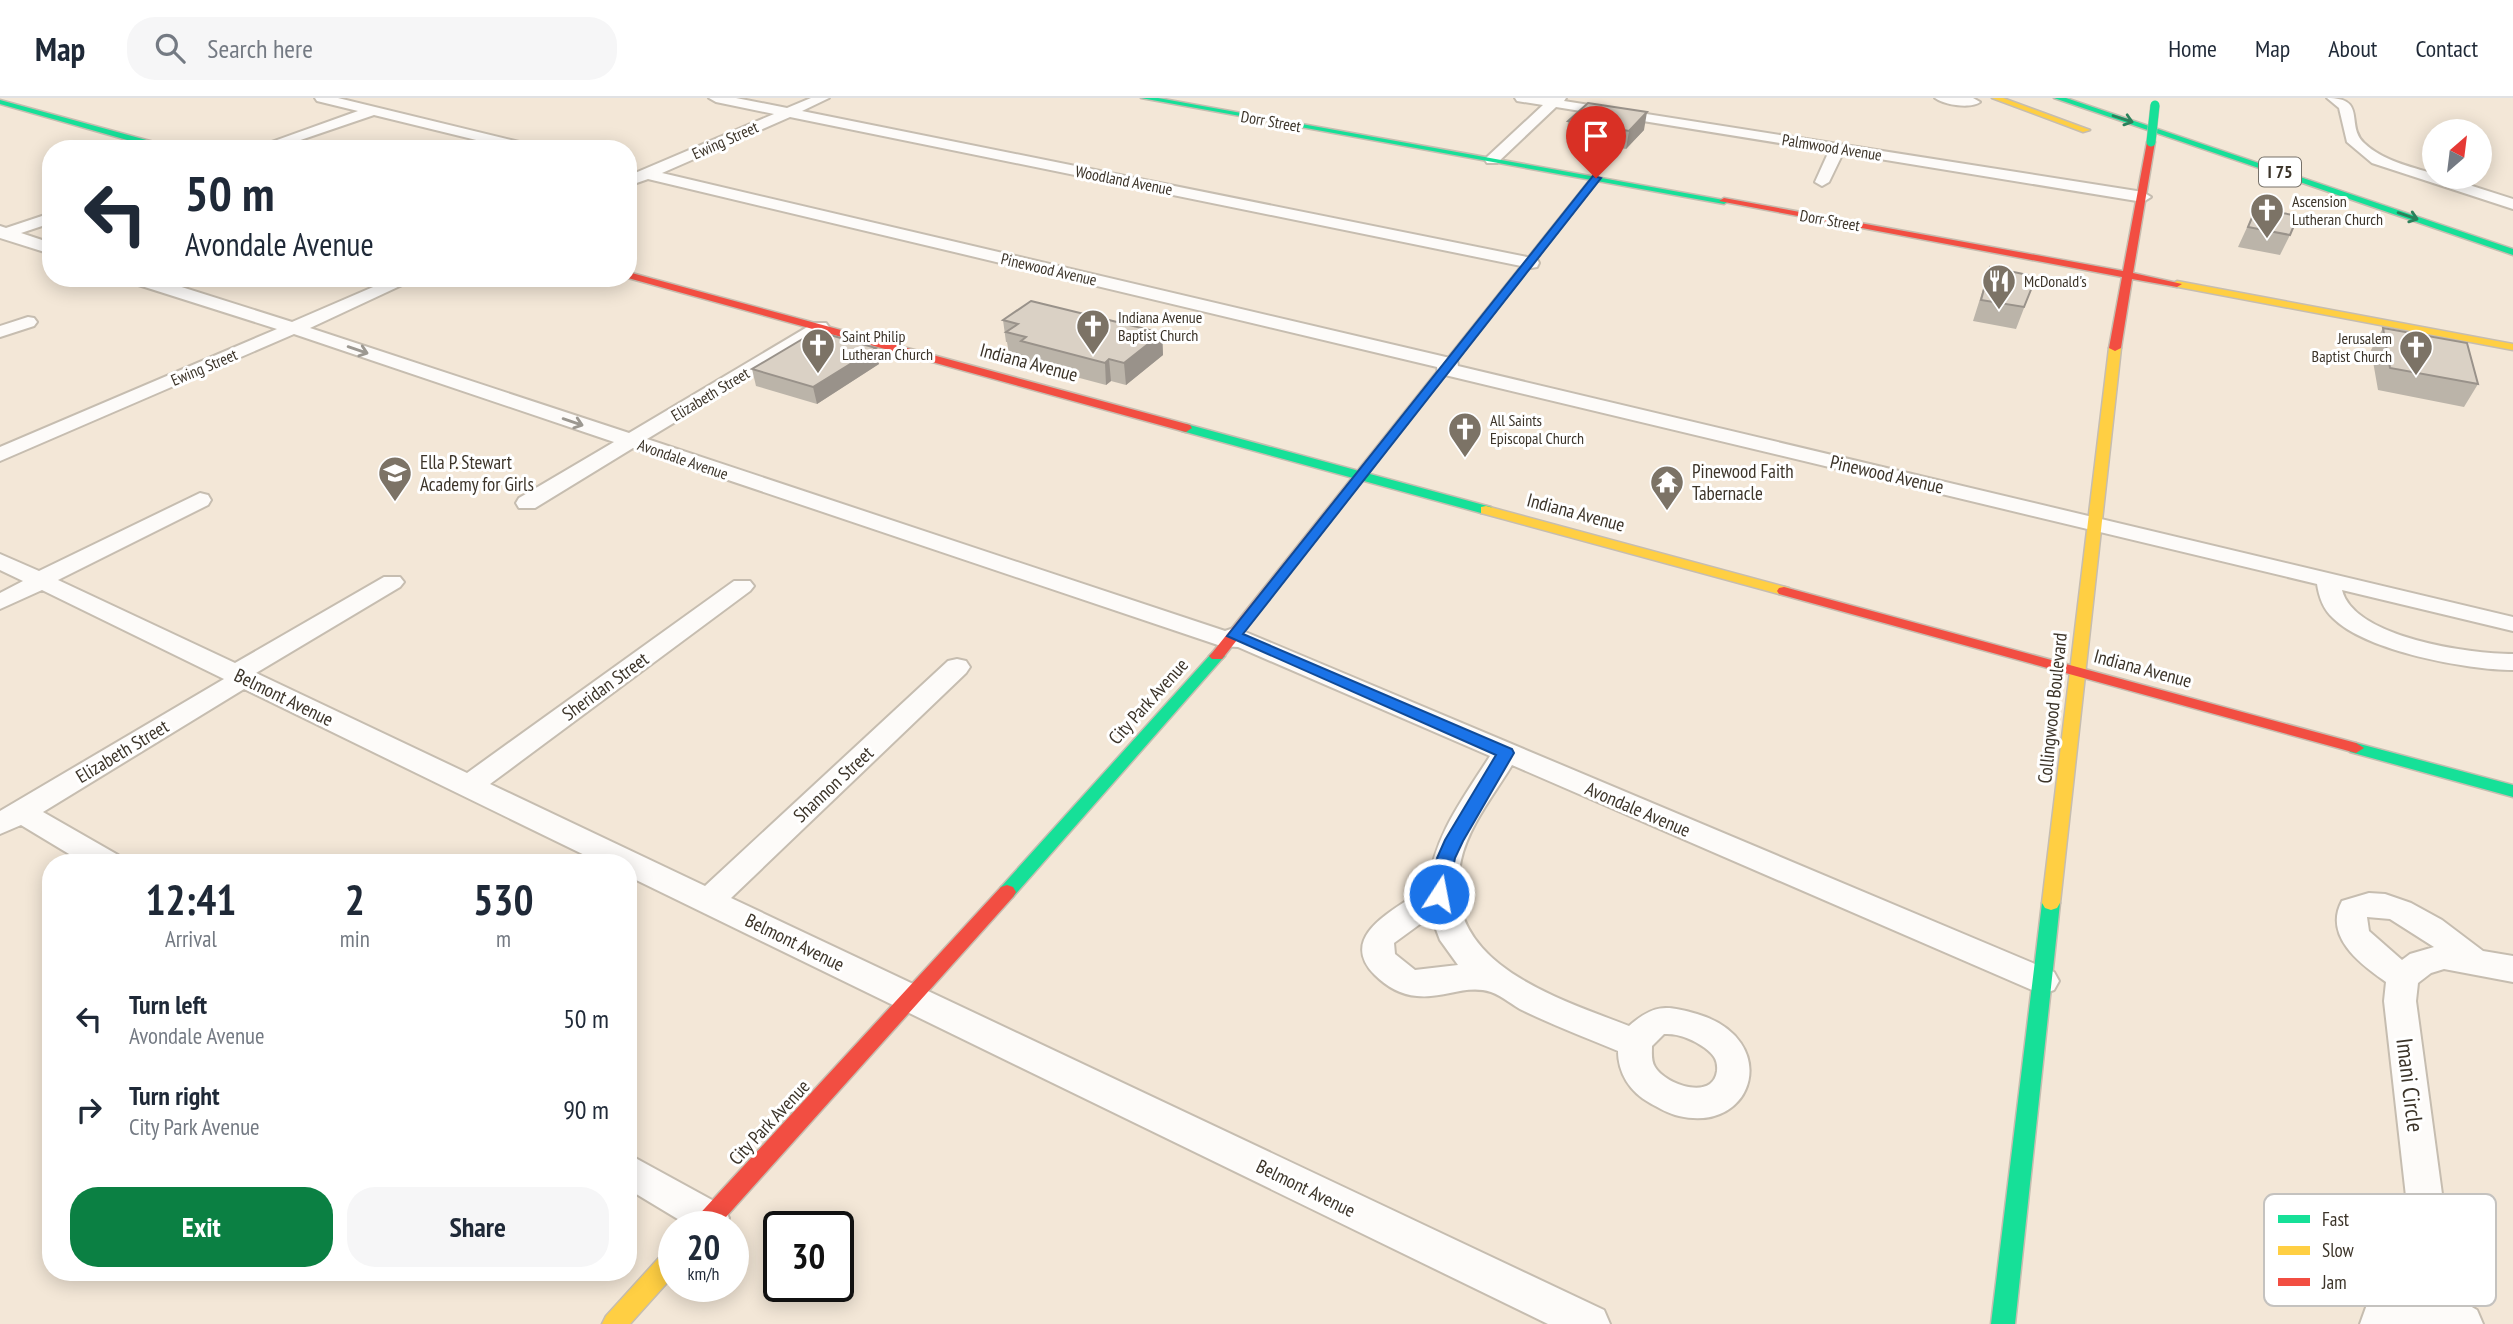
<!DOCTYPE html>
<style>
:root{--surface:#fff;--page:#f6f6f7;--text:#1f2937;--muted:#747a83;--line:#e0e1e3;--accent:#0b8043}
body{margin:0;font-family:"PT Sans Narrow",sans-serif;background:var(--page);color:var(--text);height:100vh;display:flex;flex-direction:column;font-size:26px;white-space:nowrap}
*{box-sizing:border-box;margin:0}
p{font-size:23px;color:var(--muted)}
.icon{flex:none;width:38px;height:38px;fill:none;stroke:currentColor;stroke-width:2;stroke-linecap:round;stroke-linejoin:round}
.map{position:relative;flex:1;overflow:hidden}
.side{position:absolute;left:42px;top:756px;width:595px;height:427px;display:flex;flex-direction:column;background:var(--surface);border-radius:28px;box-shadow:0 4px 18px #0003}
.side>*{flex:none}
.top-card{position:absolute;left:42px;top:42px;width:595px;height:147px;border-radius:28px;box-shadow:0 4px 18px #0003;background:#fff;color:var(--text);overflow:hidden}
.needle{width:46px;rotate:28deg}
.controls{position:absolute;left:2422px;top:21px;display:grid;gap:14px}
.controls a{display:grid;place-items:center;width:70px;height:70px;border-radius:50%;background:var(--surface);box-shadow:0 4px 18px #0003;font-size:35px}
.speed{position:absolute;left:658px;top:1113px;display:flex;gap:14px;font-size:35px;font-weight:700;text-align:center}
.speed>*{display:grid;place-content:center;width:91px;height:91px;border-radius:50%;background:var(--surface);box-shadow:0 4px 18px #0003;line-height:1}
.speed small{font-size:18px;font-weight:400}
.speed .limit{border:4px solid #111;border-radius:10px;background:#fff;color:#111}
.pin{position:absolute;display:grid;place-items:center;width:60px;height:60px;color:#fff;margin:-72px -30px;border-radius:50% 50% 50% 0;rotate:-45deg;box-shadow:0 0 7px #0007}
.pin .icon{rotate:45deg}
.me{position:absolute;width:77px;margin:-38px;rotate:11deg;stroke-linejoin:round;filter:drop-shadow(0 0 5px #0008)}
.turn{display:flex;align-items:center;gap:24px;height:147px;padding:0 28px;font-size:32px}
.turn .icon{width:91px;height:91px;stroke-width:2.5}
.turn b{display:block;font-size:49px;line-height:60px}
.eta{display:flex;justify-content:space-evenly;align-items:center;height:119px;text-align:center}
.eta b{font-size:42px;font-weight:700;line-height:49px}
.cta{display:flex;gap:14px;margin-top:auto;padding:14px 28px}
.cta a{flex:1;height:80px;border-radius:28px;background:var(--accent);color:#fff;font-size:28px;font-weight:700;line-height:80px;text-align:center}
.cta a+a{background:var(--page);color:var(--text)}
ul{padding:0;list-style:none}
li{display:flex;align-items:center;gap:21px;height:91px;padding:0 28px}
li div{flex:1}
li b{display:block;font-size:26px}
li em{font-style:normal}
header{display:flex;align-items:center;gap:42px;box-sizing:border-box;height:98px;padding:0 35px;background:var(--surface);border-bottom:2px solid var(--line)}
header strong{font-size:33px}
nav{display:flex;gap:38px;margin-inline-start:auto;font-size:24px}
.search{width:490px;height:63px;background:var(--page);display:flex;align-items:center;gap:18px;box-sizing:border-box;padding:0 24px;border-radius:28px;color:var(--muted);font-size:26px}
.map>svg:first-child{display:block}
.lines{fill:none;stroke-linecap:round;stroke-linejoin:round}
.street-casing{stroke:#c6bdb0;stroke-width:4}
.fast-casing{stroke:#c6bdb0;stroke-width:3}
.slow-casing{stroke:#c6bdb0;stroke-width:3}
.jam-casing{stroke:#c6bdb0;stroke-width:3}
.street{fill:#fdfbf9;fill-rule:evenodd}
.fast{fill:#16e098;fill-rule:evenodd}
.slow{fill:#ffcf43;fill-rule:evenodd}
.jam{fill:#f24e42;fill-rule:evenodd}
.fast-bridge-casing{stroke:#c6bdb0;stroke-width:10;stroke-linecap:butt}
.fast-bridge{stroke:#16e098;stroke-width:9}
.wall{fill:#bbb4a9}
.shaded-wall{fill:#99928a}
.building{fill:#dad1c5;stroke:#99928a;stroke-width:2}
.oneway{stroke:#2b815b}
.oneway2{stroke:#9c9891}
.route{fill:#1a73e8;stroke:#114b97;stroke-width:2}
.labels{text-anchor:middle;stroke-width:6;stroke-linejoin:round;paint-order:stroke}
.far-street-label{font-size:16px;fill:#3c3429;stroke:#fff}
.far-poi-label{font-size:16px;fill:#3c3429;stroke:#fff;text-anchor:start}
.shield{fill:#fff;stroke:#767169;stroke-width:2}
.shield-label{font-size:18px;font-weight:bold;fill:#3c3429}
.street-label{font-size:19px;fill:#3c3429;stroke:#fff}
.poi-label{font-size:19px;fill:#3c3429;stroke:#fff;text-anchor:start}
.near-street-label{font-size:23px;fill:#3c3429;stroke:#fff}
.key{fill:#fff;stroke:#c4c2bf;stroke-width:2}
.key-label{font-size:19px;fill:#3c3429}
</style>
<header>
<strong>Map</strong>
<div class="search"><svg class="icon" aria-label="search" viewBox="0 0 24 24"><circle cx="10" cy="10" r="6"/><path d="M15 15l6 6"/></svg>Search here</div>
<nav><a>Home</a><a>Map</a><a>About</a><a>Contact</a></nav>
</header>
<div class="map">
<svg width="2513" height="1226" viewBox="0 0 2513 1226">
<rect width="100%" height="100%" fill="#f3e7d7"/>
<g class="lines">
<!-- street casing -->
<g class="street-casing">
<path id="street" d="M315,0h23l198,48 2,3h-25l-139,-34 -100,34h-22l106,-38 -41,-10z
M709,0h27l51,10 24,-10h18l-27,13 735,148 2,4 -2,4 -6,1 -741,-151 -128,56 788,185 7,2 1,6 1055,251v14l-171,-41c12,48 128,64 171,64v16c-46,0 -147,-19 -180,-52 -10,-9 -14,-21 -16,-34l-872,-209 -7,-2 -1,-6 -789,-188 -20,7v-10l146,-62 -58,-12z
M1515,0h51l-2,3 579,91 8,5 -8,5 -300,-49 -14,29 -7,4 -7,-4 14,-31 -273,-44 -59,56h-10l-2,-3 2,-3 56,-52 -26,-4z
M1935,0h38l7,4c-9,7 -36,3 -45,-4z
M2327,0c41,0 18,27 37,45 19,18 45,23 70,31v3h10l69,22v10l-141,-46 -25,-21 -8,-34z
M51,115v10l-30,10 30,10v11l-51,-16v-12l6,2z
M127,180h26l139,44 102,-44h23l-107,50 319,105 185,-110h12l3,4 -3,4 -179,108 578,192 9,-3 9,3 811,341 5,9 -5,9 -11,4 -11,-4 -520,-225c-18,30 -43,60 -51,95 -24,102 93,137 168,166 25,-22 37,-21 68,-12 85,25 58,120 -18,102 -10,-2 -20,-8 -29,-13 -20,-11 -32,-30 -32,-52 -31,-13 -63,-25 -94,-40 -11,-5 -21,-15 -33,-19 -25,-8 -48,7 -74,4 -16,-1 -31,-10 -42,-21 -41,-41 27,-68 53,-89 7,-52 35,-87 62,-130l-252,-109 -17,-1 -588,-198 -98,60h-16l-3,-5 3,-5 95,-56 -320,-108 -294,127v-14l277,-118 -148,-47zM1431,818l9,24 18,25 -43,5 -20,-16 -1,-11zM1664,936c15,-1 30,6 41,14 9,7 13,12 12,23 -4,30 -51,14 -62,-4 -4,-6 -3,-14 -3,-21z
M28,219l6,1 3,4 -3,4 -34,11v-11z
M200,395l8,2 3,5 -3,5 -150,75 177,83 149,-86h16l4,5 -4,5 -144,86 211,100 267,-192h16l4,5 -4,5 -260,193 215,102 243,-225 9,-2 9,2 4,6 -4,6 -235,225 873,412 6,14h-62l-920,-448v-13h-27l-357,-174 -201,123 75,43 5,8h-39l-63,-38 -21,9v-23l224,-132 -182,-89 -42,19v-16l23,-12 -23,-11v-16l39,17z
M2369,795l16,1 26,9 31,17 41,31 30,5v26l-69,-13 -13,4 -13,10 -2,18 40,297 21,12 6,14h-123l9,-25 23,-11 24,-3 -32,-284 2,-19c-26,-18 -63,-46 -44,-81zM2367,819l23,2 44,28 -24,7 -8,6 -33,-29z
M628,1056l95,52 6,12 -4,9h-34l-63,-38z"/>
</g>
<!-- fast casing -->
<g class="fast-casing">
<path id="fast" d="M1141,0h17l571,103 -5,3z
M2054,0h12l447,151v6z
M0,2l172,47 1,2h-14l-159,-45z
M1186,326l305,83 2,3 -2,3h-10l-299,-82v-6z
M1217,553l5,2 3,3 -3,3 -209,238 -6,2 -6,-2 -3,-5 3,-5 211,-234z
M2356,645l157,42v12l-163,-45 -2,-4 2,-4z
M2051,798l6,2 3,5 -45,421h-24l51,-421 3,-5z"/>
</g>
<!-- slow casing -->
<g class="slow-casing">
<path id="slow" d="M1992,0h11l87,32 -7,2z
M2177,183l336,63v6l-340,-64 -1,-2z
M2115,247l6,3 -61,555 -3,5 -6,2 -6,-2 -3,-5 67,-555z
M1486,408l303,82 2,3 -7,4 -5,-1 -298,-81v-6z
M674,1149v28l-44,49h-28l4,-8 60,-66z"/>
</g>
<!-- jam casing -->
<g class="jam-casing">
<path id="jam" d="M2151,41l4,3 -22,131 49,11 -5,3 -45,-8 -11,69 -6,3 -6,-3 13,-71 -403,-76 5,-3 399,73 24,-129z
M1593,78l7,2 -378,481h-10l-3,-3 3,-3z
M628,174l562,153 2,3 -6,4 -4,-1 -554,-153z
M1784,489l572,156 8,5 -8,5 -577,-159 -2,-3 2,-3z
M1007,787l6,2 3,5 -3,5 -296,330h-26l3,-7 307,-333z"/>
</g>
<!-- street -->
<use href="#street" class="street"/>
<!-- fast -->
<use href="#fast" class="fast"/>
<!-- slow -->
<use href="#slow" class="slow"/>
<!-- jam -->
<use href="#jam" class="jam"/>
<!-- fast-bridge casing -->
<g class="fast-bridge-casing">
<path id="fast-bridge" d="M2151,44l4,-37"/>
</g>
<!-- fast-bridge -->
<use href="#fast-bridge" class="fast-bridge"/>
</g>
<!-- wall -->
<path class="wall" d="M1568,23l76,9 -18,19 -60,-10z
M2256,110l34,27 -10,20 -42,-8z
M1990,169l37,13 7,2 -18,47 -43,-8z
M1003,222l159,13 1,22 -37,30 -15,-4 -5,4 -83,-22v-6l-14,-3 -2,-12h-1z
M2383,230l95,56 -14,23 -86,-17 -7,-40z
M879,266l-62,40 -61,-18 -4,-17z"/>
<!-- shaded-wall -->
<path class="shaded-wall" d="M1647,14l-3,18 -18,19 3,-18z
M1162,235l1,22 -37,30 -2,-22z
M876,250l3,16 -62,40 -4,-17z
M1109,261l2,22 -5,4 -1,-22z"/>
<!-- building -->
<path class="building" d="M1588,5l59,9 -18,19 -61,-10z
M2256,110l42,8 -8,19 -42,-8z
M1990,169l38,8 -1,5 7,2 -10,25 -43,-7z
M1031,203l131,32 -38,30 -15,-4 -4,4 -84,-22 5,-4 -20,-5 12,-8 -15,-4z
M2383,230l84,15 11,41 -88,-16z
M816,233l60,17 -63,39 -61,-18z"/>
<!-- one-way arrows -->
<defs><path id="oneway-shaft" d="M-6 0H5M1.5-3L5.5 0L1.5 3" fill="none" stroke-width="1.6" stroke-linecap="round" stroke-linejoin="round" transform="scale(1.75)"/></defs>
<g class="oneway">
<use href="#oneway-shaft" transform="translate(2123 21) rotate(18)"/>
<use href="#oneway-shaft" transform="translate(2408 118) rotate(19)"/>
</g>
<g class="oneway2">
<use href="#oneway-shaft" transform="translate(358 252) rotate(19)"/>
<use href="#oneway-shaft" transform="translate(573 324) rotate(19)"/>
</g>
<!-- route -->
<path class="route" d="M1593,78l8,2 -358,456 269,115 2,4 -51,88 -8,17 -7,36 -2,5h-13l-3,-5 7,-36 8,-18 51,-85 -269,-119z"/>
<!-- icons -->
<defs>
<g id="church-pin" transform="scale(1.75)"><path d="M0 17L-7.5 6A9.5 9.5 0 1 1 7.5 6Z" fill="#7c7366" stroke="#fff"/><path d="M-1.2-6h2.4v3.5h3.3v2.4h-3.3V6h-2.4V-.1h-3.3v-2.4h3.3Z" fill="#fff"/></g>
<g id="restaurant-pin" transform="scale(1.75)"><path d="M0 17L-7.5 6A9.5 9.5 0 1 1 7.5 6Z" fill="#7c7366" stroke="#fff"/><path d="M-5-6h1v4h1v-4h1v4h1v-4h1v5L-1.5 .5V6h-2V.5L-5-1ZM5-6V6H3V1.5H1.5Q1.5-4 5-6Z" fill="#fff"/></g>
<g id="school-pin" transform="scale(1.75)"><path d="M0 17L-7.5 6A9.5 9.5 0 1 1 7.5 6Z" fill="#7c7366" stroke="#fff"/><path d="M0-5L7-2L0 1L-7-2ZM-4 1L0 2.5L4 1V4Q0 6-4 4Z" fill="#fff"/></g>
<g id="temple-pin" transform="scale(1.75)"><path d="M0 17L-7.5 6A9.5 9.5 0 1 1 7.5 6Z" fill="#7c7366" stroke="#fff"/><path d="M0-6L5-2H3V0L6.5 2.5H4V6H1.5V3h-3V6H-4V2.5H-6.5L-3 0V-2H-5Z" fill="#fff"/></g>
</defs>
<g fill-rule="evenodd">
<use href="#church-pin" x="2267" y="112"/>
<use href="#restaurant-pin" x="1999" y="183"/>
<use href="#church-pin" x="1093" y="228"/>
<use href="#church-pin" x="818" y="247"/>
<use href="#church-pin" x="2416" y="249"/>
<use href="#church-pin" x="1465" y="331"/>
<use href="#school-pin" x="395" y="375"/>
<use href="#temple-pin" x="1667" y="384"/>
</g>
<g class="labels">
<!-- far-street labels -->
<g class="far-street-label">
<text transform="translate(1271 23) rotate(10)" y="6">Dorr Street</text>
<text transform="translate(725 42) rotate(-24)" y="6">Ewing Street</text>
<text transform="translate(1832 49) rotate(9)" y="6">Palmwood Avenue</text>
<text transform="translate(1124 82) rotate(11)" y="6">Woodland Avenue</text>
<text transform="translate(1830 122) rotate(10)" y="6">Dorr Street</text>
<text transform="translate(1049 171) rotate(13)" y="6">Pinewood Avenue</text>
<text transform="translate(204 269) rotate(-23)" y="6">Ewing Street</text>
<text transform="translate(710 296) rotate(-31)" y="6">Elizabeth Street</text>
<text transform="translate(683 361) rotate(19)" y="6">Avondale Avenue</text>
</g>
<!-- far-poi labels -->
<g class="far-poi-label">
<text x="2292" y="109">Ascension<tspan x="2292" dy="18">Lutheran Church</tspan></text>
<text x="2024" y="189">McDonald's</text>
<text x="1118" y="225">Indiana Avenue<tspan x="1118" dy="18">Baptist Church</tspan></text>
<text x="842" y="244">Saint Philip<tspan x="842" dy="18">Lutheran Church</tspan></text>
<text x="2392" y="246" text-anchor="end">Jerusalem<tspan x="2392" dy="18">Baptist Church</tspan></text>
<text x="1490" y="328">All Saints<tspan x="1490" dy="18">Episcopal Church</tspan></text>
</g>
<!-- shield labels -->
<rect class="shield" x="2259" y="59.5" width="42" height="29" rx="5"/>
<g class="shield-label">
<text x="2280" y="80">I 75</text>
</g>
<!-- street labels -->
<g class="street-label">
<text transform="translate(1029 264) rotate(15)" y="7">Indiana Avenue</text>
<text transform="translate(1887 376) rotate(13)" y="7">Pinewood Avenue</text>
<text transform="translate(1576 414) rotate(15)" y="7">Indiana Avenue</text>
<text transform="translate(2143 570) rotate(15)" y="7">Indiana Avenue</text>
<text transform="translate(605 588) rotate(-36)" y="7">Sheridan Street</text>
<text transform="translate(284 599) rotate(26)" y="7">Belmont Avenue</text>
<text transform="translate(1148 603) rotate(-48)" y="7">City Park Avenue</text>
<text transform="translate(2052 610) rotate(-84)" y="7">Collingwood Boulevard</text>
<text transform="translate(122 653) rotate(-31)" y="7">Elizabeth Street</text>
<text transform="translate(833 686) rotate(-43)" y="7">Shannon Street</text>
<text transform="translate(1638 711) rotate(23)" y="7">Avondale Avenue</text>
<text transform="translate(795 844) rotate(26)" y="7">Belmont Avenue</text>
<text transform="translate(769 1024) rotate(-47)" y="7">City Park Avenue</text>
<text transform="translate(1306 1090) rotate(26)" y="7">Belmont Avenue</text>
</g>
<!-- poi labels -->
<g class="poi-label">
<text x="420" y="371">Ella P. Stewart<tspan x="420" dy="22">Academy for Girls</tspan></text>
<text x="1692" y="380">Pinewood Faith<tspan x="1692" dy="22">Tabernacle</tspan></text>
</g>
<!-- near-street labels -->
<g class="near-street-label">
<text transform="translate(2410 987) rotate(83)" y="8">Imani Circle</text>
</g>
</g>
<!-- legend -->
<rect x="2264" y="1096" width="232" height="112" rx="10" class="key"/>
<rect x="2278" y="1117" width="32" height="8" fill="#16e098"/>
<rect x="2278" y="1148" width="32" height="9" fill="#ffcf43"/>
<rect x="2278" y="1180" width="32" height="8" fill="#f24e42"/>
<g class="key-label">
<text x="2322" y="1128">Fast</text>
<text x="2322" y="1159">Slow</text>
<text x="2322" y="1191">Jam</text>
</g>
</svg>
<div class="controls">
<a><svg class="needle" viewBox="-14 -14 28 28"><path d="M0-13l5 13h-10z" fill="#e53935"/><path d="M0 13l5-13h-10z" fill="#747a83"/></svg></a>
</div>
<div class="speed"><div>20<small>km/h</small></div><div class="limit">30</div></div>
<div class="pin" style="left:1596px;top:80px;background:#d93025"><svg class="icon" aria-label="arrive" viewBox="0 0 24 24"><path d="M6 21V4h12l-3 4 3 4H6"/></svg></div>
<svg class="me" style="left:1439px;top:796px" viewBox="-20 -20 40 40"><circle r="17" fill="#1a73e8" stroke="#fff" stroke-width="3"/><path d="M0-11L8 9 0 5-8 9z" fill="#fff"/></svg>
<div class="top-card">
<div class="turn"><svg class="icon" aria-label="left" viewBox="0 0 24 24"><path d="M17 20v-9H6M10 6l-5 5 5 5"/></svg><div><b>50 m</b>Avondale Avenue</div></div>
</div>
<section class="side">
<div class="eta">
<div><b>12:41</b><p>Arrival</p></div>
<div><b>2</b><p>min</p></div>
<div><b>530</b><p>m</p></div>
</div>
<ul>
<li><svg class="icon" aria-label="left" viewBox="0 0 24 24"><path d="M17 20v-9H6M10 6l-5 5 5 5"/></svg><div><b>Turn left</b><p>Avondale Avenue</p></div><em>50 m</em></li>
<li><svg class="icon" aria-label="right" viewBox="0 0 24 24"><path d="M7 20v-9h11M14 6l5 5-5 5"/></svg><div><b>Turn right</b><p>City Park Avenue</p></div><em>90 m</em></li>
</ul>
<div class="cta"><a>Exit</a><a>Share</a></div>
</section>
</div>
